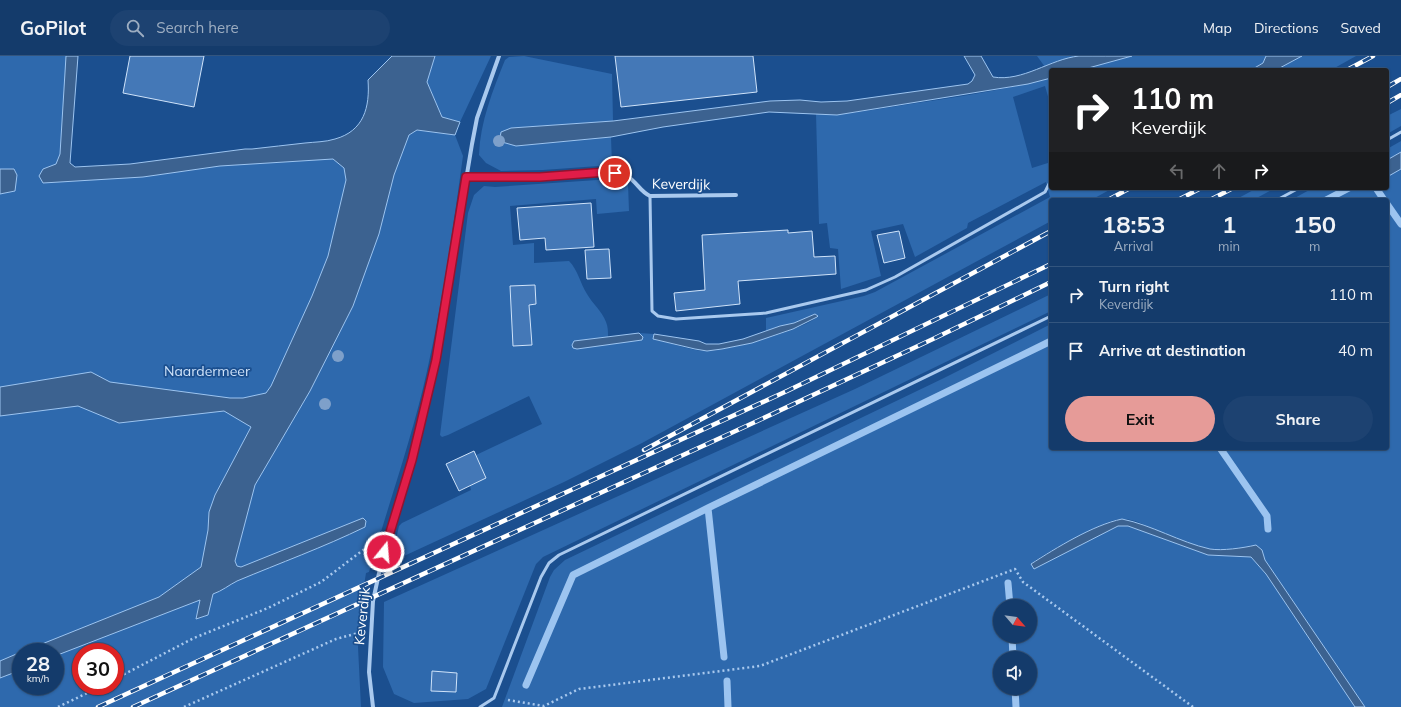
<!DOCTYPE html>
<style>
:root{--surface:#143b6b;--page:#1d4271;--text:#f1f3f6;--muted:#9dadc1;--line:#33557e;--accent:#e69b98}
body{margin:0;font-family:Mulish,sans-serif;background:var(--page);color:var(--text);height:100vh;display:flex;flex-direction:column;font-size:15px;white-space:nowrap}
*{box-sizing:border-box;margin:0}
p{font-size:13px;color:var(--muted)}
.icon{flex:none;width:22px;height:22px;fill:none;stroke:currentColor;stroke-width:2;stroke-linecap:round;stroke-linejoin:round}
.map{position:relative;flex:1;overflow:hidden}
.sheet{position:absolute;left:1049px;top:142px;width:340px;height:252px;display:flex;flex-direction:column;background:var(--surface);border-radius:4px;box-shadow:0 1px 3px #0004,0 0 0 1px var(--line)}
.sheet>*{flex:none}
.banner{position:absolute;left:1049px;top:12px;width:340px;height:122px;border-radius:4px;box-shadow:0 1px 3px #0004,0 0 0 1px var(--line);background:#202124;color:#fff;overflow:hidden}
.needle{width:26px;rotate:118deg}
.tools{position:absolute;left:993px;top:543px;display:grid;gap:8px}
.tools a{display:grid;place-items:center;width:44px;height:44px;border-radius:50%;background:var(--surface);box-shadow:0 1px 3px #0004,0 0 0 1px var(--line);font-size:20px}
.speed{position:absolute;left:12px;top:587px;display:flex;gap:8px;font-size:20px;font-weight:700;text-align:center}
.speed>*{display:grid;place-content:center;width:52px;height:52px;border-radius:50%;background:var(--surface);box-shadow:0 1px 3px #0004,0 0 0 1px var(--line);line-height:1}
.speed small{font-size:10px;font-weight:400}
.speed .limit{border:6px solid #d22;background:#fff;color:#111}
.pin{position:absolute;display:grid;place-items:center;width:34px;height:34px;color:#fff;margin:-17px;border:2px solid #fff;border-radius:50%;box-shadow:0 1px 4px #0007}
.me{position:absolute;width:44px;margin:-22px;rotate:17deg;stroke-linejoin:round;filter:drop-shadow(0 0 3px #0008)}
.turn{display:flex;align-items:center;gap:14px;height:84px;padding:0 16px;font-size:18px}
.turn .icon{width:52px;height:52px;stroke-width:2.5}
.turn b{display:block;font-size:28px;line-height:34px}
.lanes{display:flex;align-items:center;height:38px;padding:0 16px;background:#0003;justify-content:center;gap:20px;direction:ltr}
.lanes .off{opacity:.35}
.eta{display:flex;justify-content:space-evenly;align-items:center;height:68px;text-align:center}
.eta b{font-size:24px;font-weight:700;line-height:28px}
.action{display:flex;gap:8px;margin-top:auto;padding:8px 16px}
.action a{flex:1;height:46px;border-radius:24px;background:var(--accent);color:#111;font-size:16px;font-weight:700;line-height:46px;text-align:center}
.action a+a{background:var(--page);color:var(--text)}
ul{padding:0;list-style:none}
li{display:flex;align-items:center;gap:12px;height:56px;padding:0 16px;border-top:1px solid var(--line)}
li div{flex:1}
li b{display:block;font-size:15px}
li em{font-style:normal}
header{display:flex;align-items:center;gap:24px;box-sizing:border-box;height:56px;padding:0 20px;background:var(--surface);border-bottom:1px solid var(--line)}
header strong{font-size:19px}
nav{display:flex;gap:22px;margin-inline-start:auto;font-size:14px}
.search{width:280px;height:36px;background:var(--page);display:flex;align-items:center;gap:10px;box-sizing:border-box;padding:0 14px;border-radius:22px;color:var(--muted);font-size:15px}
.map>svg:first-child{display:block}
.green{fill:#2e69ad;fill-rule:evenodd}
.water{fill:#3c6290;stroke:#9cc4f0}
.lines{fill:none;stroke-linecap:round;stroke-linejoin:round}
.stream{stroke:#9cc4f0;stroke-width:7}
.building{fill:#4478b7;stroke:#cfe3fa}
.path{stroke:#a9c9ee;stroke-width:2.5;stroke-dasharray:2 3;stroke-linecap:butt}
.service{stroke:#a9c9ee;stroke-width:3}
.minor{stroke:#a9c9ee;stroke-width:4}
.rail-casing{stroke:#fff;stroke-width:4.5}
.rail{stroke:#1b4f8f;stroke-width:3;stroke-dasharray:9;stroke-linecap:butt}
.tree{fill:#7ea0ca}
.route-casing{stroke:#92132f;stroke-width:10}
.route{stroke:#e11d48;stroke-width:7}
.labels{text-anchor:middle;stroke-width:3.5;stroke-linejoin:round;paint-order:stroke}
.street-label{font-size:14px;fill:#fff;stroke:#1b4f8f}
.park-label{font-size:14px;fill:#cfe3fa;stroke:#1b4f8f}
</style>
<header>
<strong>GoPilot</strong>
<div class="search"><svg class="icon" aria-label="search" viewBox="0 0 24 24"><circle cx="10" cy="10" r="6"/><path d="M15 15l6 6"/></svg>Search here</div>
<nav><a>Map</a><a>Directions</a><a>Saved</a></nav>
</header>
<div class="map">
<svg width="1401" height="651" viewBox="0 0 1401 651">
<rect width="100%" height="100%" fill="#1b4f8f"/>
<!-- green -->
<path class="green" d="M0,0h70l-11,123 350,-44 8,-5 38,5 8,21c-10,72 -20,144 -36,215 -15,68 -39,134 -58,201l-3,1 -6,37v3l2,-1 -4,35 3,60h-361zM21,596h34v34h-34zM81,596h34v34h-34z
M435,0h56l-31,66 -18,-5 -15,-35z
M524,0l88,18 1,47 -102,7 5,18 95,-9 1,28 -69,5 -42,1 -15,-8 -7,-8c1,-33 14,-65 26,-95l4,-3z
M1037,0h42l-34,11z
M1132,0h134l-3,7 -12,7h-170z
M1302,0h54l-25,14h-55z
M1051,22v29l-6,-21 -32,11 19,71 19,-6v26h62l-22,12h-40v21l-409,222 -78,39 -173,80 8,-36 3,-3 69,-33 -1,-4 16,-8 -10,-23 66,-31 -13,-28 -81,39 -6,2 -2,-2 28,-222 6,-18 10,-9 11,1 117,-8 8,1 8,4 1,27 -32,3 -1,-15 -86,7 3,39 21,-2v20l35,-2c9,9 11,22 18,33 5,9 15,17 19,28 2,5 2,9 2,15l-34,4 69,-4 -4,-4 15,1 -1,4 3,2c17,3 35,11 51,11 20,0 100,-22 111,-35l-3,-2 -21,9 -14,3 -14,5v-13l98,-22 11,-4 175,-95 -4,-15 -78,41 -1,5 -52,29 -12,-33 -32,7 10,45 -40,13 -3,-40 -8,-1 -3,-25 -8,1 -3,-110c32,1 63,-5 94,-10 47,-7 95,-14 141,-26z
M1401,53v17l-14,8v-18z
M1401,85v11l-14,8v-11z
M1401,110v541h-36l-100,-147 -3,-10 -6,-5c-14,3 -31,6 -45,4 -17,-3 -37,-12 -53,-18 -11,-5 -25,-13 -37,-12 -17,1 -76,34 -90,45l3,4 84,-42h10l80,29 43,2 15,17 89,133h-853l48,-130 4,-7 11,-10 379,-182 107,-54v124h336v-248h-96l22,-12h74v-11zM1000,550h30v30h-30zM1000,602h30v30h-30z
M1257,132h18l-22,12h-18z
M1051,238v17l-508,246 -7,7 -50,125 -18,10 -54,4 -20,-9 -11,-27 1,-65 471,-213z"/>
<!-- water -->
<path class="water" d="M66,0h12l-8,107 5,4 55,-3 115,-15h7c18,-2 35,-4 53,-6 9,-1 21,-1 30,-4 29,-8 35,-32 33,-59l24,-24h43l-8,26 15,35 18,5 -5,13 -38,-5 -8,5 -15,40 -15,59 -26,72 -43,85 -55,94 -20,76 2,5 4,1 122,-49 3,3 -1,6c-41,20 -85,36 -128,54 -8,4 -15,10 -24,13l-5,21 -12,4 4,-19 -145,56v-4h-33l137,-55 42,-30 7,-37 1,-18 6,-17 36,-68 -27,-16 -105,12 -41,-17 -78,10v-29l91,-15 19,10 120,16h13l23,-5 5,-7 41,-90 16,-40 18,-76 -2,-12 -11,-9 -113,7 -77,11 -100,6 -4,-7 4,-7 13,-5 4,-10z
M964,0h17l12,21c30,5 57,-18 86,-21 17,0 36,0 53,0l-51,14h-30v8l-23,6 -191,31 -68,-3 -106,15 -52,10 -95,9 -14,-4 -2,-4 1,-6 10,-4 102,-7 157,-20 30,-1 21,2 26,-1 121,-17 4,-3 3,-6z
M1266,0h36l-26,14h-25l12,-7z
M1401,96v17l-14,8v-17z
M0,113h14l3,6 -2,16 -15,3z
M815,258l3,2 -1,1 -24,12 -41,14 -30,6 -15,2 -12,-2 -42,-10 1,-5 45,7 7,3h13l24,-5 37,-13 14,-3z
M639,277l4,4 -1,3 -65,9 -4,-1 -1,-3 2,-4z
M1122,463c30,6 57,23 88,30 12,2 33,-1 46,-4l6,5 3,10 100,147h-10l-89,-133 -15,-17 -43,-2 -80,-29h-10l-84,43 -3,-5c25,-16 62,-39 91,-45z
M21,596v18l-21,8v-17z"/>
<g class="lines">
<!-- stream -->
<path class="stream" d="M1376,132l8,12
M1326,144l23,-12
M1387,148l14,20
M1220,392l47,68 1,13
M708,452l343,-167
M1008,527l2,23
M1012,580l1,22
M727,625l1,26
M526,629l47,-110 135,-67 16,149
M1015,632l1,19"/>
</g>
<!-- building -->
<path class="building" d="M130,0h74l-10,51 -71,-14z
M615,0h138l4,36 -136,15z
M591,147l3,44 -48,3 -1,-12 -25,2 -3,-32z
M788,174v3l24,-2 2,26 21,-1 1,18 -98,7 2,23 -64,7 -2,-18 31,-3 -3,-55z
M899,175l6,27 -21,5 -7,-28z
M609,193l2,29 -24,1 -2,-29z
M535,229l1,19 -7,1 3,40 -19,1 -3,-60z
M474,395l12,27 -27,13 -13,-27z
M432,615l25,2 -1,19 -25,-1z"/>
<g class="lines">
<!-- path -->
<path class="path" d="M115,623l79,-41 74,-30 53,-26 50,-38
M508,644l36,6 35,-17 181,-23 255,-97 8,13 170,125
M58,651l44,-21
M184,651l152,-68 22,-6"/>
<!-- service -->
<path class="service" d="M1387,84l14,-8
M650,140l2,115 6,5 18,3 90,-6 100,-23 29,-13 150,-85 6,-12
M1277,144l22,-12
M480,651l14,-9 47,-121 8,-14 10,-8 492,-239"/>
<!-- minor -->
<path class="minor" d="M466,121c25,1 49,2 74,0 21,-1 67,-10 85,-2 12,6 14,16 25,21l86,-1
M373,651l-4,-35 4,-71 8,-37 31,-104 12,-45 12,-55 36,-216 5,-26 22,-62"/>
<!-- rail casing -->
<g class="rail-casing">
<path id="rail" d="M1347,14l26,-14
M1387,31l14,-8
M1387,47l14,-8
M1108,144l22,-12
M1178,144l23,-12
M1210,144l23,-12
M644,394l407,-219
M98,651l689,-316 264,-127
M133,651l620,-284 180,-84 118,-57"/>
</g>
<!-- rail -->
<use href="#rail" class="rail"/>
</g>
<!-- trees -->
<g class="tree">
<circle cx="499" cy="85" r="6"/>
<circle cx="338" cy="300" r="6"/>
<circle cx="325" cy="348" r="6"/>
</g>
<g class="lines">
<!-- route casing -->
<g class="route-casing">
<path id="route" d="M384,496l28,-92 24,-100 30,-183h74l66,-5 9,1"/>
</g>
<!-- route -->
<use href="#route" class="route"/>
</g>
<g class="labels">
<!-- street labels -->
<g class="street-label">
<text transform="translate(681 128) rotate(1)" y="5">Keverdijk</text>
<text transform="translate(362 560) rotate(-84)" y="5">Keverdijk</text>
</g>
<!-- park labels -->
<g class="park-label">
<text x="207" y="320">Naardermeer</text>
</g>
</g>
</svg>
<div class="tools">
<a><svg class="needle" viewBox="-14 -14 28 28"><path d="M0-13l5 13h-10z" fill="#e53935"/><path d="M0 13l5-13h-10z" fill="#9dadc1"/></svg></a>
<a><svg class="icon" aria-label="sound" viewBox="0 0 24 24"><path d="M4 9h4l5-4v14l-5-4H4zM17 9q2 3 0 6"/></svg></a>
</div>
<div class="speed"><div>28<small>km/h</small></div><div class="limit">30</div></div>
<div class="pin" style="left:615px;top:117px;background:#d93025"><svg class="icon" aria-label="arrive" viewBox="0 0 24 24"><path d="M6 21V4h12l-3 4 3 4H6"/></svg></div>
<svg class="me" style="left:384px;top:496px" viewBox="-20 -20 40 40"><circle r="17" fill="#e11d48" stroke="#fff" stroke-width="3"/><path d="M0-11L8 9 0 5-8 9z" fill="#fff"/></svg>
<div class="banner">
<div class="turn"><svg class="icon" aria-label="right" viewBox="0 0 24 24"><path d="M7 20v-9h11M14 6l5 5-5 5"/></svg><div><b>110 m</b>Keverdijk</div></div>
<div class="lanes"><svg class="icon off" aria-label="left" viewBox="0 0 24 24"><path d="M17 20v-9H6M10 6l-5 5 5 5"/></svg><svg class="icon off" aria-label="ahead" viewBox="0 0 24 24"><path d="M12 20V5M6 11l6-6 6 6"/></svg><svg class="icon" aria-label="right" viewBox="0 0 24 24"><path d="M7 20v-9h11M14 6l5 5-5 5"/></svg></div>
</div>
<section class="sheet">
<div class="eta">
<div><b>18:53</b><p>Arrival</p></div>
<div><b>1</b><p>min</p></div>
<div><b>150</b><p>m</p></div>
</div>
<ul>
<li><svg class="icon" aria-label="right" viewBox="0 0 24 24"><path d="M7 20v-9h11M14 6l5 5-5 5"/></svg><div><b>Turn right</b><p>Keverdijk</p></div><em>110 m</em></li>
<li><svg class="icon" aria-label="arrive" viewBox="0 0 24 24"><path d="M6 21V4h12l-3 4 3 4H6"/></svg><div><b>Arrive at destination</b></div><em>40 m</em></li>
</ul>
<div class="action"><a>Exit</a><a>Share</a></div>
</section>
</div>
